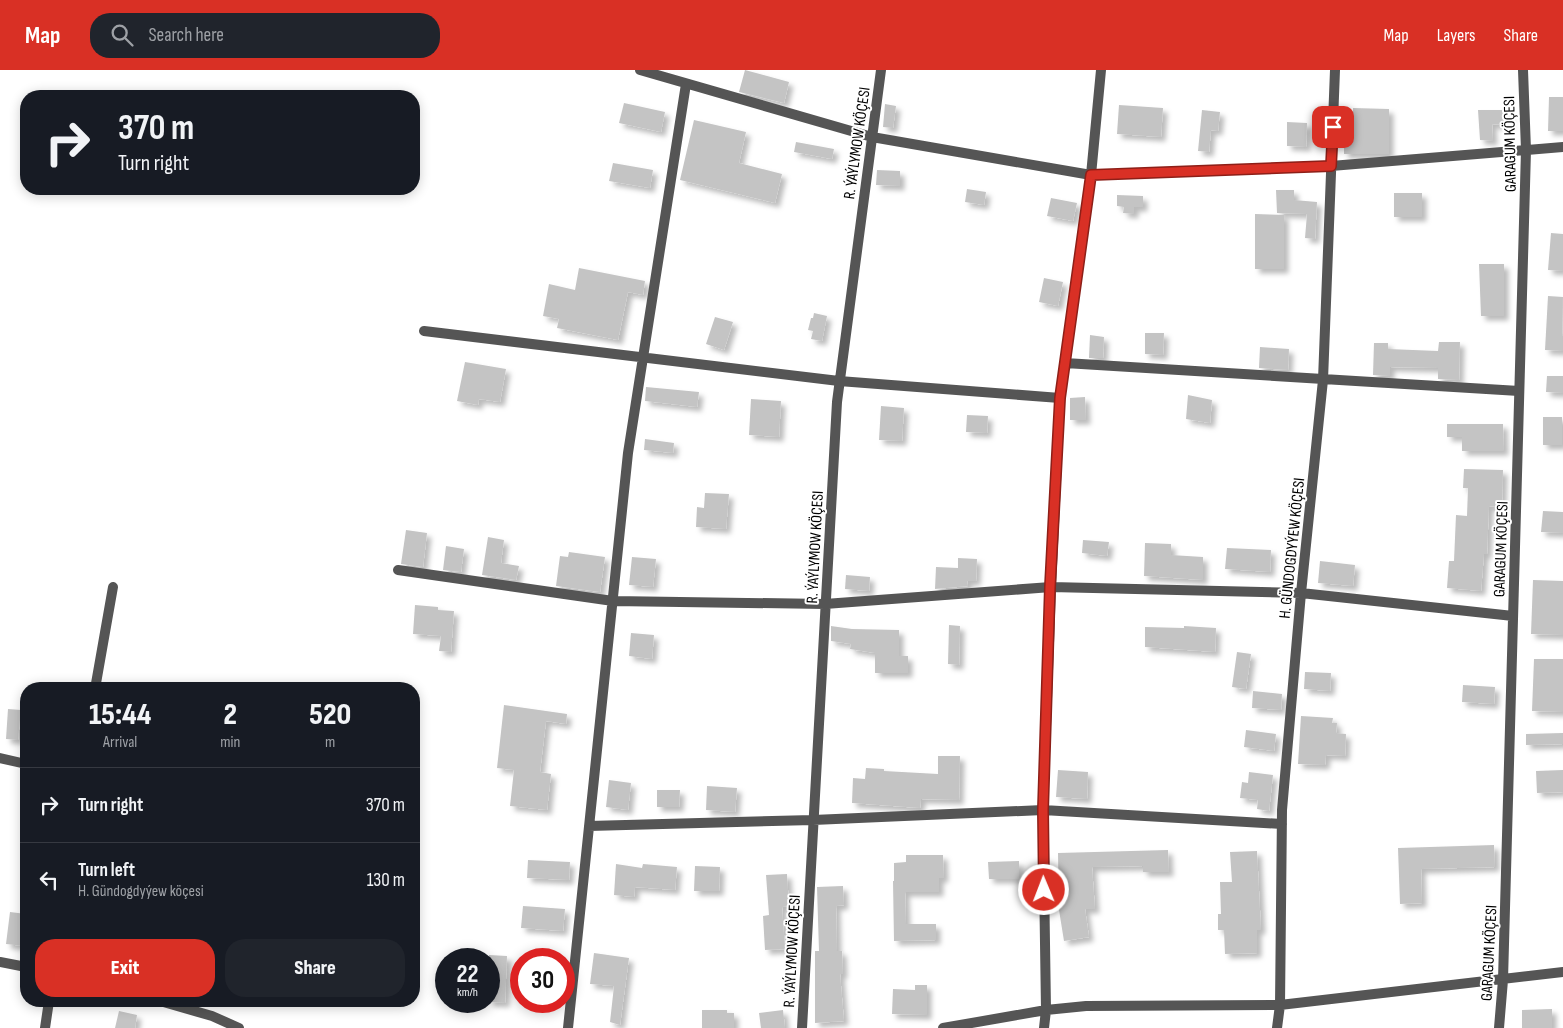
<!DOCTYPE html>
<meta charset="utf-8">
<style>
:root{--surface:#171b24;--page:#20242c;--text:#f1f3f6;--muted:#9ea1a6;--line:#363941;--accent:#d93025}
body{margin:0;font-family:"Sofia Sans Condensed",sans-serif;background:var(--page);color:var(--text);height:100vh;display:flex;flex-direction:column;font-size:19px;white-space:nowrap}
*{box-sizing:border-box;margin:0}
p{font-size:16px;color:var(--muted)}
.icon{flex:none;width:28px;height:28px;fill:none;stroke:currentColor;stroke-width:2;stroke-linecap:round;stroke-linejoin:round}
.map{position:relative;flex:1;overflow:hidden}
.panel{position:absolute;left:20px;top:612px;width:400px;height:325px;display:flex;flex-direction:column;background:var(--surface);border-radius:20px;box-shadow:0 2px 12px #0003}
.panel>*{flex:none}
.guide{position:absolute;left:20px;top:20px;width:400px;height:105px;border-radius:20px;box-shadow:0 2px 12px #0003;background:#171b24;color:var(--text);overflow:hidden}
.speed{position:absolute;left:435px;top:878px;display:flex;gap:10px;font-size:25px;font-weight:700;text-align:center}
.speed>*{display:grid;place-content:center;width:65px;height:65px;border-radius:50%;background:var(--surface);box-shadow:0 2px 12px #0003;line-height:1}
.speed small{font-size:12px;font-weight:400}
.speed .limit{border:8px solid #d22;background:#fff;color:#111}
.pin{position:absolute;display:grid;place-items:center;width:42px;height:42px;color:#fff;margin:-21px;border-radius:10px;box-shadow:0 2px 8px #0006}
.me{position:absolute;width:55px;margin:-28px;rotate:359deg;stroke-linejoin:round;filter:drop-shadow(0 0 4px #0008)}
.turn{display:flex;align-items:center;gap:18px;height:105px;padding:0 15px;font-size:22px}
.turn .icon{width:65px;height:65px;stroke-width:2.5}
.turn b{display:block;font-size:35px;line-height:42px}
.eta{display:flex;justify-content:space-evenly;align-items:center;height:85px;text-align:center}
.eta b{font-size:30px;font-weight:800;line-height:35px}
.button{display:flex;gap:10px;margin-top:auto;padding:10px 15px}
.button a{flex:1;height:58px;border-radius:20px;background:var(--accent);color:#fff;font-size:20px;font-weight:800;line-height:58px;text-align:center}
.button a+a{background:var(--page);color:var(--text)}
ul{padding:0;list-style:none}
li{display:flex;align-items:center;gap:15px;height:75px;padding:0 15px;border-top:1px solid var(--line)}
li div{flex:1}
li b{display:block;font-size:19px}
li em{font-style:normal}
header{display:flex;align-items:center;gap:30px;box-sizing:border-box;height:70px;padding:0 25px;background:var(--accent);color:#fff}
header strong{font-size:24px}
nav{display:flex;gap:28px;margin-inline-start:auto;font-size:18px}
.search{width:350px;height:45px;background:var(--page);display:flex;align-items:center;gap:12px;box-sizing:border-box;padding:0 18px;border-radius:20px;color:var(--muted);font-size:19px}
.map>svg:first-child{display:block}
.building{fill:#c4c4c4;filter:url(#shadow)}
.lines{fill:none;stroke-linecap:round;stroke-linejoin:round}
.minor{stroke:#555;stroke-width:10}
.route-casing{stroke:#8d1f18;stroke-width:12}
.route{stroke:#d93025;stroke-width:9}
.labels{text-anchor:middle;stroke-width:4;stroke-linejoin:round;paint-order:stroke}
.street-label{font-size:16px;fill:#000;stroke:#fff}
</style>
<header>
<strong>Map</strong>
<div class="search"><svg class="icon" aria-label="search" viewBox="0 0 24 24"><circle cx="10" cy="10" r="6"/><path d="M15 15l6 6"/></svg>Search here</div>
<nav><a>Map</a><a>Layers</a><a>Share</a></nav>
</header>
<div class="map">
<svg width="1563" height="958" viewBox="0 0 1563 958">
<defs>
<filter id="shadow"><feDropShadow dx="4.5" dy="4.5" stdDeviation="2.5" flood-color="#0004"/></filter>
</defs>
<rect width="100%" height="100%" fill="#fff"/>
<!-- building -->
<path class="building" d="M745,0l44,12 -5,21 -45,-11z
M1549,27h14v34h-15z
M624,33l41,9 -4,20 -42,-9z
M885,34l11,2 -3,22 -10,-1z
M1119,35l44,3 -2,29 -44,-3z
M1353,38l36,1v45h-45v-35h9z
M1202,40l18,2 -2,19 -7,-1 -2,22 -11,-1z
M1478,40h31v15l-17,-1 1,17 -13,-1z
M694,50l52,12 -7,31 43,11 -7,29 -95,-23z
M1287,52l20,1 -1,24 -19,-1z
M796,72l38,7 -2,10 -38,-7z
M613,93l40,7 -3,18 -41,-7z
M877,100l23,1v15l-24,-1z
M967,119l19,3 -2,13 -19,-3z
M1276,120h18v10l23,2 -2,37 -10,-1 2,-24 -30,-1z
M1394,123h28v24h-28z
M1117,125l26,1v11h-9v7l-11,-1 1,-6 -7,-1z
M1051,128l26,5 -4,18 -26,-5z
M1255,144l29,1v54h-29z
M1551,163l12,1v37l-15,-1z
M1479,194h25v52h-23z
M579,198l66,13 -2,14 -15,-3 -10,48 -61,-12 2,-9 -16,-3 6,-32 26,6z
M1044,208l19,4 -5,24 -19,-4z
M1548,226l15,1 -1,39h1v15l-18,-1z
M814,243l13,3 -5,25 -11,-2 2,-8 -5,-1 3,-12h2z
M715,247l18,5 -9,28 -18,-6z
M1145,263h19l-1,22 -18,-1z
M1090,265l14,2 -1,21h-14z
M1439,272h21l-1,38 -21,-1v-11l-48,-1v9l-17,-1 1,-32h14v6l50,2z
M1260,277l29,2 -1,21 -29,-2z
M465,292l41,7 -6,33 -21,-3 -1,6 -21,-4z
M1547,306h16v17l-17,-1z
M646,317l53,5 -2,15 -52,-6z
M1188,325l24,5 -2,23 -24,-4z
M1085,327l1,23h-16v-22z
M751,329l30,2 -2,36 -30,-2z
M881,336l23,2 -2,33 -23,-1z
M967,345l21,1 -1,17 -21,-1z
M1543,347h19v28h-19z
M1447,354h56l1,27h-42v-14h-15z
M645,369l29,4 -1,10 -29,-3z
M1464,399l39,1 -1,37 -13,-1 -2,48h-3l-3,37 -34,-3 2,-27h5l2,-46 11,1 1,-28h-5z
M705,423l24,1 -3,35 -30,-2 1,-20 7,1z
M1543,441l20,1v21l-22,-1z
M406,460l21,3 -4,34 -22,-3z
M488,467l16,3 -3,23 18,3 -3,14 -34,-5z
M1083,470l26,2 -2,14 -25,-3z
M1145,473l26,1v11l32,2v23l-59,-4z
M446,476l18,3 -3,23 -18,-2z
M1227,478l44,2 -1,22 -45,-3z
M569,482l36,5 -5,35 -44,-6 4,-30 8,1z
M632,487l24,2 -3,28 -24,-2z
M958,488l19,1 -1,22h-9l1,5 -33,3 1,-22 22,1z
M1320,491l35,4 -2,21 -35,-3z
M846,505l24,2 -1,14 -24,-2z
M1533,510l30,1v54l-32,-1z
M415,535l23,2v3l16,1 -3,41 -12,-1 2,-15 -28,-2z
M949,555l11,1 -1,39 -11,-1z
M831,556l21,3 47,1v26h9v17h-33v-20l-25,-4 1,-5 -20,-3z
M1184,556l32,2 -1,24 -70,-5v-20l39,1z
M631,563l23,2 -2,24 -23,-3z
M1237,582l14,2 -5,35 -14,-2z
M1534,589h29v53l-31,-1z
M1305,602l26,1 -1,18 -26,-2z
M1463,615l32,2 -1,17 -32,-2z
M1253,621l29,3 -1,16 -29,-2z
M504,635l63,9 -1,10 -20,-3 -6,51 11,2 -4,36 -37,-4 4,-36 -17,-2z
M8,639l13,1 -3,30 -12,-1z
M1301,646l32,2 -1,5h5l-1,10 10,1 -1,22 -19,-1 -1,10 -27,-1z
M1246,660l30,4 -2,17 -30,-4z
M1563,663v11l-37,1v-11z
M938,686h22l-1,44 -38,-1 -1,9 -68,-5 1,-25 12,1 1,-11 18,1v2l54,3z
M1058,700l30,2 -1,27 -31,-2z
M1563,700v22l-26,1 -1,-22z
M1249,702l24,3 -4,36 -12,-2 1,-9 -18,-2 2,-16 6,1z
M609,710l22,3 -3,27 -22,-3z
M707,716l30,2 -2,24 -29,-2z
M657,720h23l-1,17h-22z
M1494,775l1,22 -74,2 1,34 -22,1 -2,-56z
M1168,780l1,22h-26v-6l-51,1 3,42h-10l4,28 -25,4 -5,-31 -1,-57z
M1257,781l4,79h-4v23l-32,1 -1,-24h-6v-16h3l-1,-32h12l-2,-30z
M906,785h37l1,23h-5v14h-34l1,32h30v16l-42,1 -1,-60h1v-18l12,-1z
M528,790l42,2 -1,18 -42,-2z
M1019,791v18h-30l-1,-17z
M616,794l26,4 1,-4 34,3 -2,23 -40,-3 -1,10 -20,-2z
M695,796l25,1 -1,24h-25z
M787,804l2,32 -7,1 3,42 -20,1 -2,-34 6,-1 -3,-40z
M843,816l1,19 -8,1 1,45h5l1,23h-3l4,47 -29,2v-72h4l-2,-64z
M523,836l42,3 -2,22 -42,-3z
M10,842l16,2 -2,32 -18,-2z
M594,883l35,5 -9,67 -10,-3 4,-36 -24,-2z
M489,885l18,1 -2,47 -16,-1z
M915,915h12v30l-35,-1 1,-25 22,1z
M1552,939v19h-30v-18z
M702,940h25v3h7v15h-32z
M783,940l2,18h-24l-2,-15z
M119,941l18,4 -2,13h-20z"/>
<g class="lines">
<!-- minor -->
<path class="minor" d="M640,0l232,67 219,38 240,-9 232,-19
M424,261l415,50 221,17
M1065,293l454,28
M398,500l215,31 212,3 226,-17 250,6 212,23
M95,619l18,-102
M0,688l26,6
M589,756l224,-6 230,-10 239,14
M0,892l26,5
M160,931l52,15 27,12
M45,958l4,-27
M568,958l60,-575 58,-369
M802,958l35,-626 44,-332
M943,958l103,-18 40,-4 194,-1 283,-33
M1044,958l2,-18 -3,-200 8,-223 9,-189 31,-223 10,-105
M1277,958l3,-23 2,-195 19,-217 22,-213 12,-310
M1499,958l4,-48 23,-830 -3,-80"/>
</g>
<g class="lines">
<!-- route casing -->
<g class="route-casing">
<path id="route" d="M1044,820l-1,-80 7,-223 10,-189 31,-223 240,-9 2,-39"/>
</g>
<!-- route -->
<use href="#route" class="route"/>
</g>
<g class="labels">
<!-- street labels -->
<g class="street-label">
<text transform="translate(856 73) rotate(-82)" y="6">R. ÝAÝLYMOW KÖÇESI</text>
<text transform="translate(1509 74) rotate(-91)" y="6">GARAGUM KÖÇESI</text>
<text transform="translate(814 477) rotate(-87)" y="6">R. ÝAÝLYMOW KÖÇESI</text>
<text transform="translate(1291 478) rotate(-84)" y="6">H. GÜNDOGDYÝEW KÖÇESI</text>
<text transform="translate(1500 479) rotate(-88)" y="6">GARAGUM KÖÇESI</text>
<text transform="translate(791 881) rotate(-87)" y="6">R. ÝAÝLYMOW KÖÇESI</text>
<text transform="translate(1488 883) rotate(-87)" y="6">GARAGUM KÖÇESI</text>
</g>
</g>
</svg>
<div class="speed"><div>22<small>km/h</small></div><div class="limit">30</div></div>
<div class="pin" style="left:1333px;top:57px;background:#d93025"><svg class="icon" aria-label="arrive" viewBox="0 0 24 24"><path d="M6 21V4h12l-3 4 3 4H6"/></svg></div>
<svg class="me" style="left:1044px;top:820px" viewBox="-20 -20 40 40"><circle r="17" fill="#d93025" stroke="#fff" stroke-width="3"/><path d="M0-11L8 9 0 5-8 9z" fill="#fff"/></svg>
<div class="guide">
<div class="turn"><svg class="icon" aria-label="right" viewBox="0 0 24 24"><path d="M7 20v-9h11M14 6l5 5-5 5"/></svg><div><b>370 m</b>Turn right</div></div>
</div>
<section class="panel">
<div class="eta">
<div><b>15:44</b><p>Arrival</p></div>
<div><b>2</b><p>min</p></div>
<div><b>520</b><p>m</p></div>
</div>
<ul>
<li><svg class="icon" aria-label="right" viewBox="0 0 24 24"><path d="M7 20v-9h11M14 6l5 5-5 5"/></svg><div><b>Turn right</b></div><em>370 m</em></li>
<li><svg class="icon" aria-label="left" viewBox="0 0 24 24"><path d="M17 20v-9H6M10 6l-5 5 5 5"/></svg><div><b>Turn left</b><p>H. Gündogdyýew köçesi</p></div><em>130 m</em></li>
</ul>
<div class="button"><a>Exit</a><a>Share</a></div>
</section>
</div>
